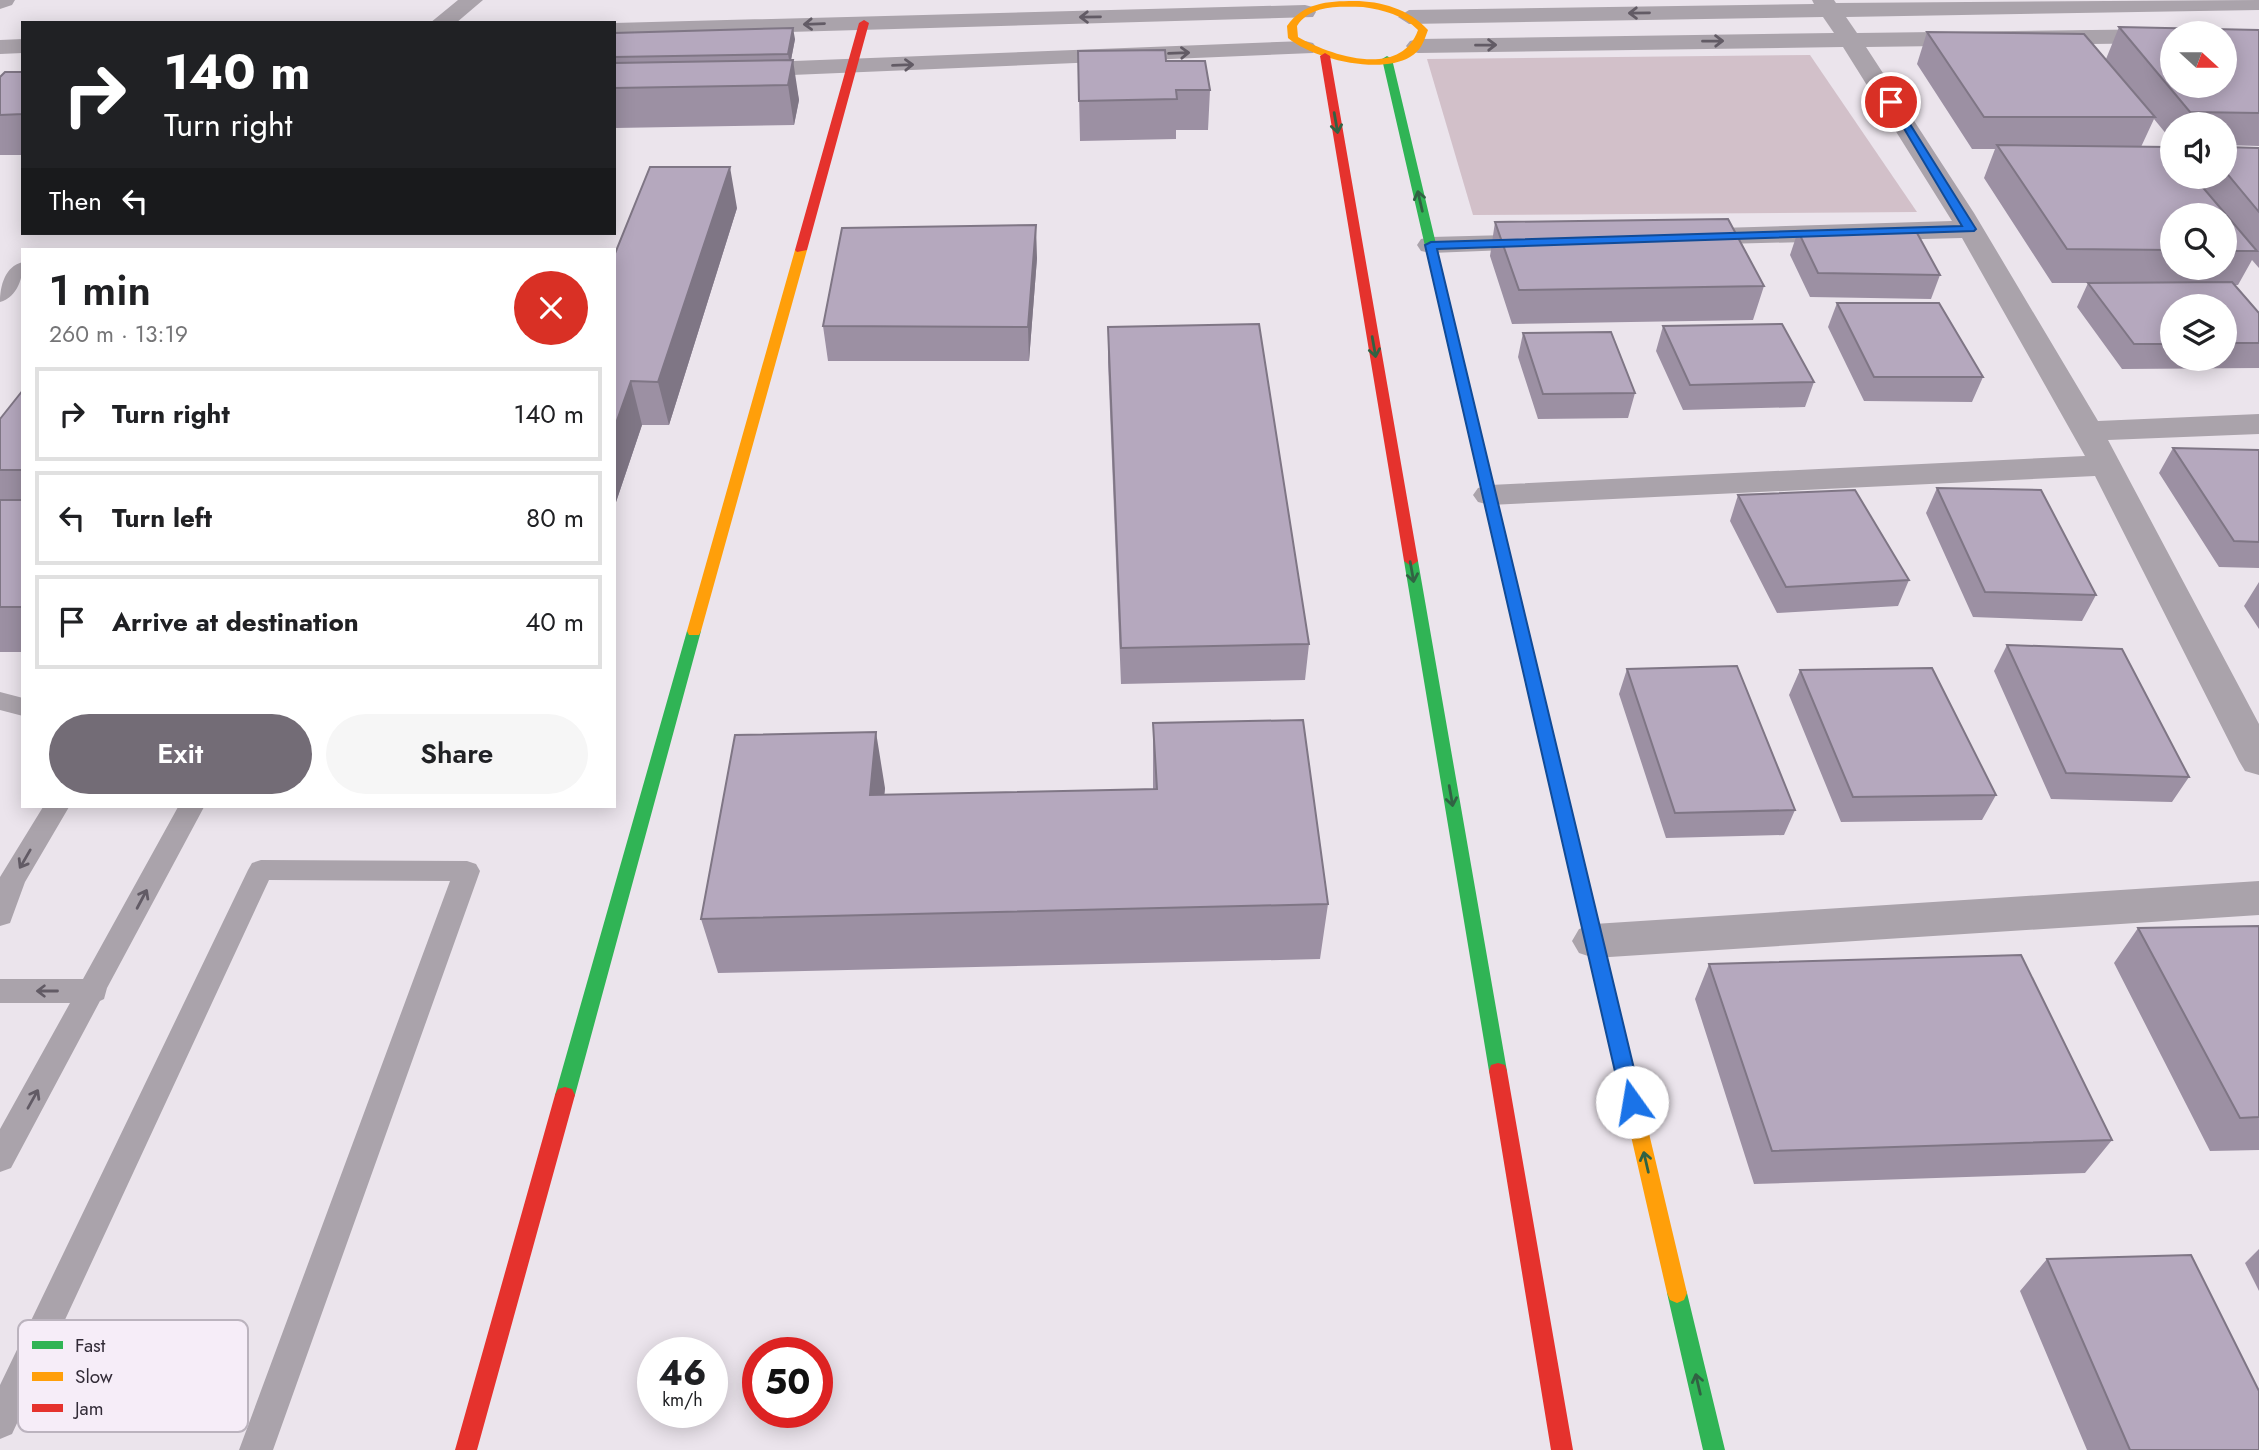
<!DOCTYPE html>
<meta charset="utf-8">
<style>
:root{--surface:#fff;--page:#f6f6f6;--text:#202124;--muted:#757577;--line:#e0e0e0;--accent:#736c76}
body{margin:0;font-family:Jost,sans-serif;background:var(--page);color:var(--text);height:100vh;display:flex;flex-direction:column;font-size:26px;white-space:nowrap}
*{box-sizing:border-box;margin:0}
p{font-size:23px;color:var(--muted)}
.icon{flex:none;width:38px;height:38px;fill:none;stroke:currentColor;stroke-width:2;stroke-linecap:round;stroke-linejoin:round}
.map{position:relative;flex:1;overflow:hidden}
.sheet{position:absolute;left:21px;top:248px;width:595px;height:560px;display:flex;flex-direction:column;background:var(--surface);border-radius:0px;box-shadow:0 4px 18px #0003}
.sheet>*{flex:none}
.guide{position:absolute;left:21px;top:21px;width:595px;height:214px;border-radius:0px;box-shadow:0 4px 18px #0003;background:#202124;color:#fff;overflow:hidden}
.needle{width:46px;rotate:111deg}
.controls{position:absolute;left:2160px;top:21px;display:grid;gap:14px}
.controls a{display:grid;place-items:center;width:77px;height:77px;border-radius:50%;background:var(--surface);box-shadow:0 4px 18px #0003;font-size:35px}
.speed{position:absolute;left:637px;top:1337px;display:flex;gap:14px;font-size:35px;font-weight:700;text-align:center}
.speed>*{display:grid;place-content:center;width:91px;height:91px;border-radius:50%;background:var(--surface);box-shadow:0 4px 18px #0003;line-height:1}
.speed small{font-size:18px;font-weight:400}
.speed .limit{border:10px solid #d22;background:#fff;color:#111}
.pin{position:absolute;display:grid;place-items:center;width:60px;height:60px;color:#fff;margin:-30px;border:4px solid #fff;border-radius:50%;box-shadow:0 2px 7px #0007}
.me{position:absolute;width:77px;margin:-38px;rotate:347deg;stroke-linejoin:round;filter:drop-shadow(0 0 5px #0008)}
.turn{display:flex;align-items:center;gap:24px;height:147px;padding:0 28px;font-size:32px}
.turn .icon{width:91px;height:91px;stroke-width:2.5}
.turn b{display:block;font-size:49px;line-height:60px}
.then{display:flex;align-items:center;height:66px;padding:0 28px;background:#0003;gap:14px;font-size:26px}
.round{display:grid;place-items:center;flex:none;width:74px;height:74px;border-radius:37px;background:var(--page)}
.overview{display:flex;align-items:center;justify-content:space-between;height:119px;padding:0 28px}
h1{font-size:42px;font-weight:600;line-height:52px}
.primary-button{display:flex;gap:14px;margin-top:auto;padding:14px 28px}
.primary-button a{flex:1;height:80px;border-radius:42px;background:var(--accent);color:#fff;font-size:28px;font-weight:600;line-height:80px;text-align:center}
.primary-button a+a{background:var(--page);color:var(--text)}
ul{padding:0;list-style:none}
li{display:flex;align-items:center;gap:21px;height:94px;margin:0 14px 10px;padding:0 14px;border:4px solid var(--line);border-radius:0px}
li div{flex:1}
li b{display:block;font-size:26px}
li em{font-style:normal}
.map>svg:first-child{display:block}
.green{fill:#d2c0c9}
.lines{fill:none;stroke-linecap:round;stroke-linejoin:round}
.lane{fill:#aaa3ab;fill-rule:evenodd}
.street{fill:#aaa3ab;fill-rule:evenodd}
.fast{fill:#30b455;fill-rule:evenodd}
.slow{fill:#ff9f0a;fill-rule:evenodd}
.jam{fill:#e5322d;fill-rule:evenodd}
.wall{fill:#9c90a3;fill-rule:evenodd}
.shaded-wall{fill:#7f7685}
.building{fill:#b5a8be;stroke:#7f7685;stroke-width:2;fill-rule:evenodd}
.oneway{stroke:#625b65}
.oneway2{stroke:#316243}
.route{fill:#1a73e8;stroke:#114b97;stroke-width:2}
.key{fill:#f6edf8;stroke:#bbb3be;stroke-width:2}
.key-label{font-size:19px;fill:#322b37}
</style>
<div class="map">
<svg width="2259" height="1450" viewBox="0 0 2259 1450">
<rect width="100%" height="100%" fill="#ebe4ec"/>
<!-- green -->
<path class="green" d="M1810,55l107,157 -444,3 -46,-156z"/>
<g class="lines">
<!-- lane -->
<path class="lane" d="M23,262c0,15 -5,35 -23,40 0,-16 5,-36 23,-40z
M0,692l23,6v18l-23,-6z
M43,807h26l-44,75 -15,41 -10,3v-49z
M178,807h26l-97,181 -3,11 -4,2 -89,167 -11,4v-43l70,-126h-70v-24h83z
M261,860l206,1 9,3 4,7 -207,579h-34l211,-569 -181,-1 -257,554 -12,5v-54l248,-515 4,-7z"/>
<!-- street -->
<path class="street" d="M0,0h15l-3,5 -12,4z
M458,0h25l-27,23h-26z
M1812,0h22l2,3 423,-3v10l-413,7 11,16 315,-4 10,4h-10v10l-306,4 108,166 124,208 161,-7v20l-151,6 151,284v51l-14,-4 -6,-10 -144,-285 -605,29 -12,-3 -5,-7 5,-7 12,-3 595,-29 -123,-218 -277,7 -10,-2 -4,-6 4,-6 10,-2 267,-8 -109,-174 -425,6 -8,-2 -4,-5 4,-5 8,-2 416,-6 -11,-16 -414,7 -11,-7 11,-7 405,-6z
M1305,5l8,2 3,5 -3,5 -699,20v-14z
M23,39v14l-23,1v-14z
M1305,41l8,2 4,5 -4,5 -571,24 -9,-2 -3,-5 3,-5 9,-2z
M1545,234l10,2 4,6 -4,6 -124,5 -10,-2 -4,-6 4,-6 10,-2z
M2259,881v34l-665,43 -15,-5 -7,-12 7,-12 15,-5z"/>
<!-- fast -->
<path class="fast" d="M1387,56l5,3 115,483 -7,5 -7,-5 -111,-483z
M1411,556l7,5 89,510 -2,6 -7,2 -7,-2 -2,-6 -85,-510z
M694,626l7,5 -126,464 -3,6 -7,2 -7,-2 -3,-6 132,-464z
M1677,1283l7,3 3,7 38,157h-22l-36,-157 3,-7z"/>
<!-- slow -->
<path class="slow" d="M1354,1c27,0 55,8 74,29 -4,11 -7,21 -18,27 -30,18 -97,2 -122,-19l-1,-12c16,-23 40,-25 67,-25zM1363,7c21,3 40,8 55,23 -17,49 -87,26 -120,7l-1,-11c15,-22 42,-19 66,-19z
M801,247l6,3 -106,381 -2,4h-10l-2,-4 108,-381z
M1569,825l6,1 2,5 110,462 -3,7 -7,3 -7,-3 -3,-7 -106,-462 2,-5z"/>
<!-- jam -->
<path class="jam" d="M864,20l5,3 -62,227 -10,2 -2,-2 64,-227z
M1325,53l5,3 88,505 -7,5 -7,-5 -84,-505z
M1500,537l7,5 70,289 -2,5h-12l-2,-5 -68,-289z
M1498,1063l7,2 2,6 66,379h-22l-62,-379 2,-6z
M565,1087l7,2 3,6 -98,355h-22l100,-355 3,-6z"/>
</g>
<!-- wall -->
<path class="wall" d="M2119,27l140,3v116l-35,-1v-21h-52v17l-18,-22 -13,28 31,30h52v-30l35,1v120l-7,-8 -14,25h-3l24,28v55l-137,1 -45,-62 11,-24h-36l-68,-105 11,-29h-23l-55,-85 10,-32 192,43 -13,-16zM2172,215h52v53h-52zM2172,306h52v53h-52z
M614,33l181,6 -4,21 8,40 -5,25 -180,3z
M1078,51l88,10 44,29 -2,40h-32v9l-96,2z
M23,72v83h-23v-78z
M737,208l-68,217h-27l-28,83v-252z
M1495,222l269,64 -11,34 -241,4 -22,-68z
M1798,231l142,44 -9,24 -121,-2 -20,-42z
M1037,258l-8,103h-201l-5,-35z
M1837,303l146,74 -11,25 -108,-1 -36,-74z
M1663,326l151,56 -9,25 -122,3 -27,-59z
M1108,327l201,317 -4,36 -184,4 -13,-322z
M1523,333l112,60 -7,25 -90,1 -20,-62z
M23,390v262h-23v-233z
M2173,448l86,2v118l-40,-1 -60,-94z
M1937,488l159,107 -14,26 -109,-4 -47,-104z
M1738,495l171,85 -11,26 -121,7 -47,-92z
M2259,582v47l-15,-23z
M2007,645l182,132 -17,25 -121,-3 -57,-128z
M1627,669l168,141 -11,25 -118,3 -47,-144z
M1800,670l196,125 -14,25 -141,2 -52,-127z
M1153,723l175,181 -8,55 -602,14 -17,-54 184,-131 -1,7 269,-6z
M2259,926v224l-49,1 -96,-188 24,-35z
M1709,964l403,176 -27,33 -331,11 -59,-185z
M2259,1249v42l-14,-28z
M2047,1259l212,191h-172l-67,-159z"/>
<!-- shaded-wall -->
<path class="shaded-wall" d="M793,28l2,11 -5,26 -2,-11z
M793,60l6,40 -5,25 -6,-40z
M730,167l7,41 -68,217 -11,-43z
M1036,225l1,33 -8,103 -1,-34z
M631,381l11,44 -28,83v-79z
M876,732l9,56 -6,63 -9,-56z"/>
<!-- building -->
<path class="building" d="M2119,27l140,3v83l-69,-1zM2172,33h52v53h-52z
M793,28l-5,26 -174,3v-24z
M1927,32l157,2 71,83h-171z
M1165,50l1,11h39l5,29h-34l1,9 -98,2 -1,-50z
M793,60l-5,25 -174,3v-25z
M5,72h18v42l-23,1v-38z
M1997,145l173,2 2,3v27h22l63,74h-33v-36h-52v35l-105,-1z
M2224,147l35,1v64l-35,-42z
M650,167h80l-72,215 -27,-1 -17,48v-173z
M1728,219l36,67 -245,4 -24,-68z
M1036,225l-8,102 -205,-1 19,-98z
M1798,231l119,2 23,42 -122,-2z
M2232,282l27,31v30h-35v-37h-52v38h-38l-46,-61z
M1837,303h102l44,74h-109z
M1259,324l50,320 -188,4 -13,-321z
M1782,324l32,58 -124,3 -27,-59z
M1611,332l24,61 -92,1 -20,-61z
M23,390v80h-23v-51z
M2173,448l86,2v92l-25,-1z
M1937,488l104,2 55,105 -111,-3z
M1855,490l54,90 -123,7 -48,-92z
M0,500h23v107h-23z
M2007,645l115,4 67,128 -123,-4z
M1737,666l58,144 -120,3 -48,-144z
M1932,668l64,127 -143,2 -53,-127z
M1303,720l25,184 -627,15 34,-184 141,-3 -6,63 287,-6 -4,-66z
M2259,926v191l-19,1 -102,-190z
M2021,955l91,185 -340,11 -63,-187z
M2191,1255l68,136v59h-129l-83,-191z"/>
<!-- one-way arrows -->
<defs><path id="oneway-shaft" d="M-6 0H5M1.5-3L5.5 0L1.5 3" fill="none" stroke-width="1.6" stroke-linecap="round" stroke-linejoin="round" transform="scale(1.75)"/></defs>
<g class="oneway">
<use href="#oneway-shaft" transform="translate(1639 13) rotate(179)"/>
<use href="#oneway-shaft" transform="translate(1090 17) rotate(179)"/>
<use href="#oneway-shaft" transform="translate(814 24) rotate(178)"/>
<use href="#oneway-shaft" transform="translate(1713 41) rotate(-1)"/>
<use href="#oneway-shaft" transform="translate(1486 45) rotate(-1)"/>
<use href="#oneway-shaft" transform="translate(1179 53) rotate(-2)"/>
<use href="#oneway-shaft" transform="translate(903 65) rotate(-2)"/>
<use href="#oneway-shaft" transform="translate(25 859) rotate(120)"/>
<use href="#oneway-shaft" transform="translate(142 899) rotate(-62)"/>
<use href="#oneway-shaft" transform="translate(47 991) rotate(180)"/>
<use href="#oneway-shaft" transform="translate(33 1099) rotate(-61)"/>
</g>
<g class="oneway2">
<use href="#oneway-shaft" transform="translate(1336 123) rotate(80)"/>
<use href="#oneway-shaft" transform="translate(1420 201) rotate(-103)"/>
<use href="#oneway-shaft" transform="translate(1374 347) rotate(80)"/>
<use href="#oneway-shaft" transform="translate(1412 572) rotate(80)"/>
<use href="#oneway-shaft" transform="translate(1451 796) rotate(80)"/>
<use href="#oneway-shaft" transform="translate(1646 1162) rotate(-103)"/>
<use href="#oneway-shaft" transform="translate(1698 1384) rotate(-103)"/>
</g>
<!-- route -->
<path class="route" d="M1887,100l9,2 80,127 -2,2 -537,18 205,853 -3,6 -7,2 -7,-2 -3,-6 -197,-857 6,-3 531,-16z"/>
<!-- legend -->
<rect x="18" y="1320" width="230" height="112" rx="10" class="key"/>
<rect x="32" y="1341" width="31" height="8" fill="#30b455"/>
<rect x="32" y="1372" width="31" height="9" fill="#ff9f0a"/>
<rect x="32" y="1404" width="31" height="8" fill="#e5322d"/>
<g class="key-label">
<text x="75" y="1352">Fast</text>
<text x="75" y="1383">Slow</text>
<text x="75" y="1415">Jam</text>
</g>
</svg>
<div class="controls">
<a><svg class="needle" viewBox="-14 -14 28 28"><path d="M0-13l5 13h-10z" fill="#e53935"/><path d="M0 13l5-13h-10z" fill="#757577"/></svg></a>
<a><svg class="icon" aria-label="sound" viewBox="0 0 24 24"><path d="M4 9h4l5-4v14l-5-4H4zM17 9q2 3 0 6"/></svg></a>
<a><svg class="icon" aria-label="search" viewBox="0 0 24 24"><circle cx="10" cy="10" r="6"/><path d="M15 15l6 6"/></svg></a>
<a><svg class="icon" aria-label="layers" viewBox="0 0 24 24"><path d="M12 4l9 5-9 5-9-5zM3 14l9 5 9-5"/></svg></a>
</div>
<div class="speed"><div>46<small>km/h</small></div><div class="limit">50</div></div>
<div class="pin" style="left:1891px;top:102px;background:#d93025"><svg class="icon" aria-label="arrive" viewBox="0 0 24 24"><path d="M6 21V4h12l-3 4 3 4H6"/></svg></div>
<svg class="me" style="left:1632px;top:1102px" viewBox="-20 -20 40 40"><circle r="19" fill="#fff"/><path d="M0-13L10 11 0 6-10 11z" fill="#1a73e8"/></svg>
<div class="guide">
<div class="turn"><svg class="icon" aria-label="right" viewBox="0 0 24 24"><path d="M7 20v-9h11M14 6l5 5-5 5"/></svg><div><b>140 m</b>Turn right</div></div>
<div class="then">Then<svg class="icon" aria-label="left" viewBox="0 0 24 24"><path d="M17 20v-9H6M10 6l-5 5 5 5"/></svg></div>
</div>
<section class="sheet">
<div class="overview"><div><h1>1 min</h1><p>260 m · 13:19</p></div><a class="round" style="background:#d93025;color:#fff"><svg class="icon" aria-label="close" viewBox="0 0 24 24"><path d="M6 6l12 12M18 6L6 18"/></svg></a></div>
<ul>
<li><svg class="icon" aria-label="right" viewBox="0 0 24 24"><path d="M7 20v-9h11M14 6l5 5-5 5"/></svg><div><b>Turn right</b></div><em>140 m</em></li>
<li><svg class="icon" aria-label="left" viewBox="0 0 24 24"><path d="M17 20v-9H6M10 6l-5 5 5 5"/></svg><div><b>Turn left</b></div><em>80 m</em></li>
<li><svg class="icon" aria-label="arrive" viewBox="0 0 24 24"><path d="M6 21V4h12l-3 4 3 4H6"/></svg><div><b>Arrive at destination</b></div><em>40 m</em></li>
</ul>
<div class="primary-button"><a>Exit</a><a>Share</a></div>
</section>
</div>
